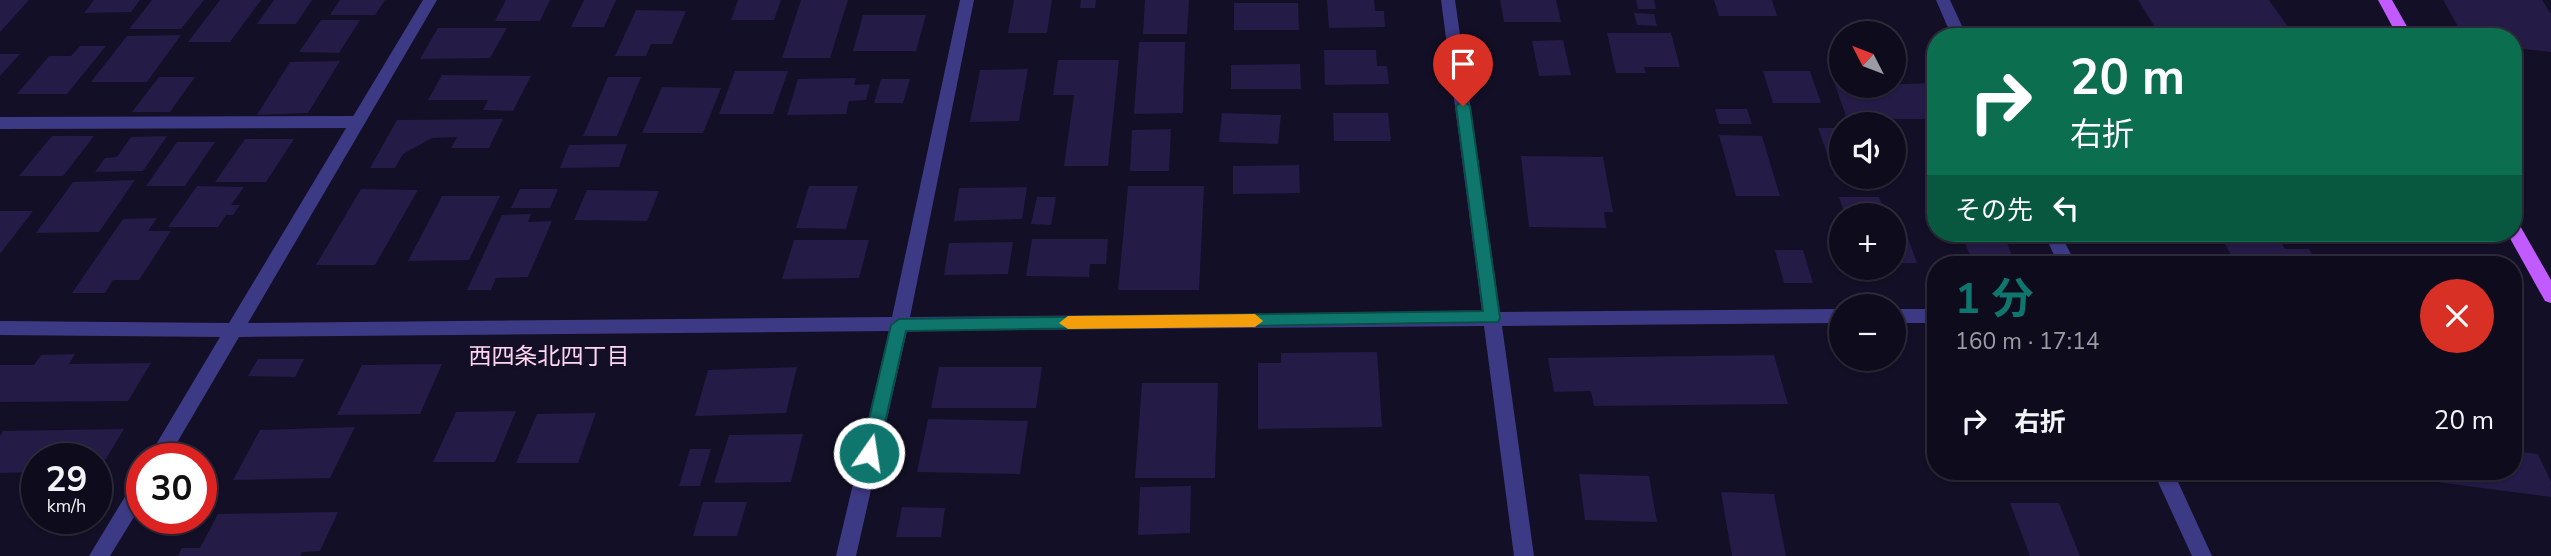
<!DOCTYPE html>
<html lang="ja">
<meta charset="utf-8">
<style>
:root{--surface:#0e0b1c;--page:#1c1929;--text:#f1f3f6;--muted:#9b9ba3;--line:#2e2b3b;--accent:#0f766e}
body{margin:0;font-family:"Nunito Sans","Noto Sans JP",sans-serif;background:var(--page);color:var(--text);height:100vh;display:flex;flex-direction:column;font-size:26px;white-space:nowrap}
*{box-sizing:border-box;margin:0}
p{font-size:23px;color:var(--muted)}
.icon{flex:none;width:38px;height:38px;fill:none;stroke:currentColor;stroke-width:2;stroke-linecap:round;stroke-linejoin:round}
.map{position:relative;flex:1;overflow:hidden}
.details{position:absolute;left:1927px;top:256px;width:595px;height:224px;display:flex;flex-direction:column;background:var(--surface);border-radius:28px;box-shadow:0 2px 5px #0004,0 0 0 2px var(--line)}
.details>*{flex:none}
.guide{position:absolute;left:1927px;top:28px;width:595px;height:214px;border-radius:28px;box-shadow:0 2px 5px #0004,0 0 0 2px var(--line);background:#0b6e4f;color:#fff;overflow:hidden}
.needle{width:46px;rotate:312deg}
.tools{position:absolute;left:1829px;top:21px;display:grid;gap:14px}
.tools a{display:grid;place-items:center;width:77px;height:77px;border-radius:50%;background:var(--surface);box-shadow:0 2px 5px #0004,0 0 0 2px var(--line);font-size:35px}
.speed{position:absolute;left:21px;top:443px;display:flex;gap:14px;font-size:35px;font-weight:700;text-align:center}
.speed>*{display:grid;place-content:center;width:91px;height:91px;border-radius:50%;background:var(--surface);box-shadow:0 2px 5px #0004,0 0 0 2px var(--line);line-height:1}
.speed small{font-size:18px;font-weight:400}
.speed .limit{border:10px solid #d22;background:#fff;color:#111}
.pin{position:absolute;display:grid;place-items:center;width:60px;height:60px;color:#fff;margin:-72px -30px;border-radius:50% 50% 50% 0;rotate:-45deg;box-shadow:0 0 7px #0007}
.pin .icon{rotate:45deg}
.me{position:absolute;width:77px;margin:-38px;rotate:13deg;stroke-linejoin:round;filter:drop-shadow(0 0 5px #0008)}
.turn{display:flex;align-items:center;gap:24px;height:147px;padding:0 28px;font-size:32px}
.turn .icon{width:91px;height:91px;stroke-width:2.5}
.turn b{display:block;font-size:49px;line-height:60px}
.then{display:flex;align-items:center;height:66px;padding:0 28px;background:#0003;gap:14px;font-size:26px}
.round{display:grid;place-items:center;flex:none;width:74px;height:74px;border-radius:37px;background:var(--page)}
.overview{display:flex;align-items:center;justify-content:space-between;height:119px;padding:0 28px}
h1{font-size:42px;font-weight:700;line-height:52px;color:var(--accent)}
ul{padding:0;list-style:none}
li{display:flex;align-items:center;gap:21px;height:91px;padding:0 28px}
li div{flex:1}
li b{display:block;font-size:26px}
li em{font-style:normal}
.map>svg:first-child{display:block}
.building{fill:#241b47}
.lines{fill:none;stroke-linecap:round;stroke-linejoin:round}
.service{fill:#3d3a85;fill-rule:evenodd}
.minor{fill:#3d3a85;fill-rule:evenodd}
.primary{fill:#c25bff;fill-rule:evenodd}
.route{fill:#0f766e;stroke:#0a4d48;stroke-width:2}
.slow{fill:#f59e0b}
.labels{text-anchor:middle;stroke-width:7;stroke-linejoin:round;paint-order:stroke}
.neighbourhood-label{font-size:23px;fill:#ffd6f0;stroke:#130f26}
</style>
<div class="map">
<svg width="2551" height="556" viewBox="0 0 2551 556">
<rect width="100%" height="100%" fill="#130f26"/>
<!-- building -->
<path class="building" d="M0,0h29l-29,32z
M94,0h46l-9,12 -47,1z
M152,0h52l-23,29h-52z
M220,0h41l-31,42h-42z
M274,0h38l-16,24h-39z
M340,0h45l-10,15h-45z
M506,0h44l-10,21h-45z
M584,0h32l-12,27h-33z
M738,0h43l-7,20h-43z
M801,0h47l-18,58h-48z
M1014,0h38l-5,33h-39z
M1081,0h15l-1,8h-15z
M1145,0h44l-2,34h-44z
M1327,0h47l1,11h9l1,16 -56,1z
M1500,0h56l5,22h-57z
M1636,0h18l2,9h-18z
M1714,0h58l5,16h-58z
M2138,0h131l26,37h-134z
M2443,0h99l9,14v38l-38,-4v-11h-49z
M1234,3h64l1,27h-65z
M636,10l50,1 -14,33h-21l-5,12h-31z
M1634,13l20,1 3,12 -20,-1z
M863,15h63l-10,36h-63z
M321,20h39l-21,33 -40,-1z
M438,28h69l-17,30 -70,1z
M2121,28h19l6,9h-19z
M1607,33h64l9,34h-36l2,6h-30z
M181,35l-34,47h-56l36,-46z
M1563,40l8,35 -32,1 -7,-35z
M1139,42h46l-2,71 -49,1z
M80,46h26l-39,48h-50l32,-38h22z
M1324,50h52l1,16h10l2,18 -64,1z
M0,54h20l-20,22z
M1058,60h61l-11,106h-44l10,-71h-21z
M340,61l-32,52 -51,2 33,-53z
M1300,64l1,25h-70v-24z
M1028,69l-9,52 -49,1 10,-52z
M735,71h53l-15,43h-54z
M1763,71h47l11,32h-48z
M442,75l89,1 -18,35 -30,-1 5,-10h-60z
M159,77h36l-25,35h-38z
M608,77h33l-24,59h-34z
M856,78l-2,7 16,-1 -4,16 -17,1 -3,13 -59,1 11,-36z
M881,79h29l-7,24h-29z
M1834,82h7v4l95,-3v36h-89z
M662,87l59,1 -18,45h-61z
M1715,109h32l5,15h-33z
M1222,113l59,2 -3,29 -59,-2z
M1333,113h55l3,28h-57z
M503,119l-14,29h-38l6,-11 -25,1 -29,16 -8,14h-25l27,-48z
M1818,128h23v49h-6z
M1171,129l-2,42h-39l2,-41z
M1719,135l43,1 18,60h-44z
M52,136h42l-31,40h-44z
M167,136l-24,35 -48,1 10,-14 12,-1 14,-20z
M245,139h49l-28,43h-51z
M177,142h38l-30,44h-39z
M627,144l-8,23 -59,1 9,-23z
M1521,156l82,1 10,55h-9l2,16 -77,-1z
M1299,165l1,28 -67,1v-28z
M135,180l-36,52 -63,1 37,-51z
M197,186l47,1 -13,18h9l-7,10h-7l-8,12h-50z
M809,186h49l-12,43 -50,-1z
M1128,186h76l-5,104h-81z
M1027,187l-5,32 -68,2 5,-33z
M361,189l57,1 -43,75h-59z
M520,189h38l-8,19h-39z
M587,190l72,1 -12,30 -73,-1z
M442,196h58l-31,64 -61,1z
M1037,197h19l-5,28 -20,-1z
M1839,197h40l7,18h-41z
M0,211h33l-33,43z
M531,214l-3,8 24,-1 -24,56 -32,1 -5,12h-24l35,-75z
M157,218l-9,13h23l-32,49h-26l-8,13h-33l51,-74z
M1894,228h10l13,35h-23z
M1961,233h42l10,25h-42z
M2219,233h56l10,16h24l9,15h-82z
M1032,239h76l-2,25h-16l-1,13 -63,-1z
M794,240h75l-10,38 -77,1z
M1013,242l-5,32 -64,1 5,-32z
M1775,250h28l10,33h-29z
M1377,352l5,75 -124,2v-66h23v-10z
M75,354l-6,10 82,-1 -23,38 -128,1v-37h34l7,-10z
M1774,355l14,49 -194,2 -3,-15 -37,1 -6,-34z
M258,359h46l-9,18 -47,-1z
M442,364l-22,50 -83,1 25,-50z
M797,367l-11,46 -91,3 13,-46z
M939,367h103l-6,41h-105z
M1142,383h76l-3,95h-80z
M516,411l-21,51h-62l23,-50z
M596,413l-18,50h-62l21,-49z
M928,419l100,2 -8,53 -103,-2z
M355,427l-25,51 -97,2 27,-50z
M124,429l-26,43 -2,-14h-59v14l-37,1v-37l3,-5z
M803,434l-12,48 -77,1 15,-48z
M690,449h21l-11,37h-21z
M2513,451l25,3 13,28v15l-191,-25 153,-1z
M1579,474l70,2 8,46 -72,-2z
M1191,486l-1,47 -52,2 2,-48z
M1721,492l53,2 12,62h-54z
M703,502h44l-10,34h-44z
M2010,503h49l21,53h-50z
M902,507l43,1 -4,29h-45z
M338,512l-18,39 -18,1 -2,4h-122l4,-8h18l18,-34z"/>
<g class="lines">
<!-- service -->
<path class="service" d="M356,116l8,6 -8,6 -356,1v-12z"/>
<!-- minor -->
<path class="minor" d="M423,0h14l-189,323 644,-6 68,-317h14l-64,317 572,-5 -41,-312h14l45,312 341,-3v14l-339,3 32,230h-20l-30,-230 -577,5 -51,225h-20l53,-225 -650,6 -71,121h-20l72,-121 -220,-2v-14l229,2z
M1936,0h14l17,37h-15z
M2044,233h16l16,31h-18z
M1894,309h42v14h-42z
M2153,471h20l39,85h-20z
M142,478v26l-32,52h-21l46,-76z"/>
<!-- primary -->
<path class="primary" d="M2378,0h14l21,37h-15z
M2513,222l6,2 32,56v23l-6,-2 -38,-68h6z"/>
</g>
<!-- route -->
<path class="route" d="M1463,101l7,5 30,212 -2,4 -592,9 -28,122 -2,6 -7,2 -6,-2 -2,-6 30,-128 8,-6 584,-8 -27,-205z"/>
<!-- slow -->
<path class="slow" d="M1255,314l8,7 -8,6 -187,2 -9,-6 9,-7z"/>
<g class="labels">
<!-- neighbourhood labels -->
<g class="neighbourhood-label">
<text x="549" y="364">西四条北四丁目</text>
</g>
</g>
</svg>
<div class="tools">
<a><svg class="needle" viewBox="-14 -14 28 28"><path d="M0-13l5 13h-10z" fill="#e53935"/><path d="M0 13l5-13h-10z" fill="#9b9ba3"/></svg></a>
<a><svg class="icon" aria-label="sound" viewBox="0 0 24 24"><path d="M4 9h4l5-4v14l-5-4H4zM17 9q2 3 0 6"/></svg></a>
<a>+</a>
<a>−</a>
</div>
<div class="speed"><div>29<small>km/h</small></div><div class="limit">30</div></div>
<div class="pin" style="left:1463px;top:106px;background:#d93025"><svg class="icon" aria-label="arrive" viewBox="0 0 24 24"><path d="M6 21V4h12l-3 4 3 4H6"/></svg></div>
<svg class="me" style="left:869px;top:453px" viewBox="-20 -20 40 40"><circle r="17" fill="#0f766e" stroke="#fff" stroke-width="3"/><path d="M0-11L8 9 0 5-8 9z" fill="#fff"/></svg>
<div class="guide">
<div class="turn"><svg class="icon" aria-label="right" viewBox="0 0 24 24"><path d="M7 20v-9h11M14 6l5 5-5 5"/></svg><div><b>20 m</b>右折</div></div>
<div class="then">その先<svg class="icon" aria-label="left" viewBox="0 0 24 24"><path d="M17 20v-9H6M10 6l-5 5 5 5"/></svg></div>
</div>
<section class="details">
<div class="overview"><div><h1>1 分</h1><p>160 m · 17:14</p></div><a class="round" style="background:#d93025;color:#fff"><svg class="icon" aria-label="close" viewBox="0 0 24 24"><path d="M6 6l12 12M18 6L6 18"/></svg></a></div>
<ul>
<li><svg class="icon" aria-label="right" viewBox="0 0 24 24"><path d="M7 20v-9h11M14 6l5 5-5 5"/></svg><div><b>右折</b></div><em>20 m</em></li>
</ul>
</section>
</div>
